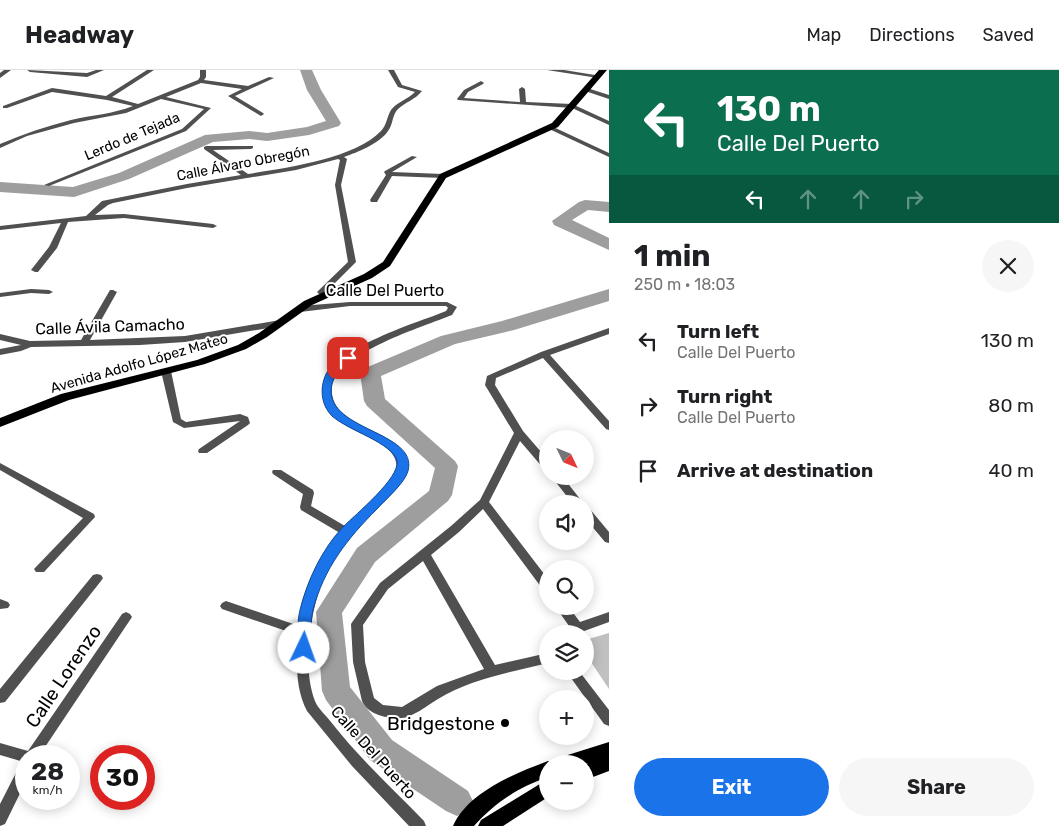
<!DOCTYPE html>
<meta charset="utf-8">
<style>
:root{--surface:#fff;--page:#f6f6f6;--text:#202124;--muted:#757577;--line:#e0e0e0;--accent:#1a73e8}
body{margin:0;font-family:Rubik,sans-serif;background:var(--page);color:var(--text);height:100vh;display:flex;flex-direction:column;font-size:19px;white-space:nowrap}
*{box-sizing:border-box;margin:0}
p{font-size:16px;color:var(--muted)}
.icon{flex:none;width:28px;height:28px;fill:none;stroke:currentColor;stroke-width:2;stroke-linecap:round;stroke-linejoin:round}
.map{position:relative;flex:1;overflow:hidden}
.drawer{display:flex;flex-direction:column;background:var(--surface);width:450px}
.drawer>*{flex:none}
.top-card{background:#0b6e4f;color:#fff;overflow:hidden}
.needle{width:32px;rotate:133deg}
.buttons{position:absolute;left:539px;top:360px;display:grid;gap:10px}
.buttons a{display:grid;place-items:center;width:55px;height:55px;border-radius:50%;background:var(--surface);box-shadow:0 2px 12px #0003;font-size:25px}
.speed{position:absolute;left:15px;top:675px;display:flex;gap:10px;font-size:25px;font-weight:700;text-align:center}
.speed>*{display:grid;place-content:center;width:65px;height:65px;border-radius:50%;background:var(--surface);box-shadow:0 2px 12px #0003;line-height:1}
.speed small{font-size:12px;font-weight:400}
.speed .limit{border:8px solid #d22;background:#fff;color:#111}
.pin{position:absolute;display:grid;place-items:center;width:42px;height:42px;color:#fff;margin:-21px;border-radius:10px;box-shadow:0 2px 8px #0006}
.me{position:absolute;width:55px;margin:-28px;rotate:3deg;stroke-linejoin:round;filter:drop-shadow(0 0 4px #0008)}
.turn{display:flex;align-items:center;gap:18px;height:105px;padding:0 25px;font-size:22px}
.turn .icon{width:65px;height:65px;stroke-width:2.5}
.turn b{display:block;font-size:35px;line-height:42px}
.lanes{display:flex;align-items:center;height:48px;padding:0 25px;background:#0003;justify-content:center;gap:25px;direction:ltr}
.lanes .off{opacity:.35}
.round{display:grid;place-items:center;flex:none;width:52px;height:52px;border-radius:26px;background:var(--page)}
.summary{display:flex;align-items:center;justify-content:space-between;height:85px;padding:0 25px}
h1{font-size:30px;font-weight:700;line-height:38px}
.button{display:flex;gap:10px;margin-top:auto;padding:10px 25px}
.button a{flex:1;height:58px;border-radius:30px;background:var(--accent);color:#fff;font-size:20px;font-weight:700;line-height:58px;text-align:center}
.button a+a{background:var(--page);color:var(--text)}
ul{padding:0;list-style:none}
li{display:flex;align-items:center;gap:15px;height:65px;padding:0 25px}
li div{flex:1}
li b{display:block;font-size:19px}
li em{font-style:normal}
header{display:flex;align-items:center;gap:30px;box-sizing:border-box;height:70px;padding:0 25px;background:var(--surface);border-bottom:1px solid var(--line)}
header strong{font-size:24px}
nav{display:flex;gap:28px;margin-inline-start:auto;font-size:18px}
main{display:flex;flex:1;min-height:0}
.map>svg:first-child{display:block}
.lines{fill:none;stroke-linecap:round;stroke-linejoin:round}
.river{fill:#9e9e9e;fill-rule:evenodd}
.building{fill:#c0c0c0}
.minor{fill:#505050;fill-rule:evenodd}
.primary{fill:#000;fill-rule:evenodd}
.route{fill:#1a73e8;stroke:#114b97}
.poi-dot{fill:#000;stroke:#fff;stroke-width:2}
.labels{text-anchor:middle;stroke-width:4;stroke-linejoin:round;paint-order:stroke}
.far-street-label{font-size:14px;fill:#000;stroke:#fff}
.street-label{font-size:16px;fill:#000;stroke:#fff}
.near-street-label{font-size:19px;fill:#000;stroke:#fff}
.near-poi-label{font-size:19px;fill:#000;stroke:#fff;text-anchor:end}
</style>
<header>
<strong>Headway</strong>
<nav><a>Map</a><a>Directions</a><a>Saved</a></nav>
</header>
<main>
<div class="map">
<svg width="609" height="756" viewBox="0 0 609 756">
<rect width="100%" height="100%" fill="#fff"/>
<g class="lines">
<!-- river -->
<path class="river" d="M300,0h12l9,20 20,33 -2,3 -30,9 -42,6 -18,-2 -36,3 -84,37 -55,18 -74,-5v-10l73,5 46,-14 86,-38 44,-4 18,2 40,-6 19,-6 -19,-31z
M585,130l24,2v10l-21,-2 -16,10 37,18v12l-55,-25 -2,-4 27,-19z
M609,219v12l-95,29 -59,14 -74,32 4,23 70,62 3,5 -6,29 -4,6 -73,61 -33,51 8,74 42,53 76,51 5,10 -5,10 -11,5 -11,-5 -76,-51 -44,-60 -4,-9 -6,-79 41,-64 72,-57 6,-23 -68,-62 -3,-5 -4,-28 3,-4 78,-33 61,-15z"/>
</g>
<!-- building -->
<path class="building" d="M609,563v56l-24,-36v-13z"/>
<g class="lines">
<!-- minor -->
<path class="minor" d="M4,0h7l-11,8v-5z
M27,0l60,3 9,-3h8l-17,7 -57,-5z
M147,0h7l-42,27 26,7 60,-24 2,-3v-7h6v7l-2,3 44,6 21,-9 5,1 -39,18 28,17 1,1 -3,2 -33,-20 14,-7 -41,-6 -35,14 45,11 -25,23 -137,55 -5,-1 138,-56 22,-20 -43,-10 -35,14 -52,10 -47,13 -27,12v-4c23,-10 47,-18 71,-24 21,-5 42,-6 62,-14l-26,-6 -55,-8 -45,16h-4v-2l49,-18 54,8z
M388,0h6l8,15 20,6c-7,9 -17,11 -25,19 -5,6 -4,15 -9,21 -9,13 -30,21 -44,26l3,2 -6,26 15,77 -30,30 3,3 -1,2h-6l-5,-5 31,-30 -13,-77 5,-25 -2,-1 -42,11 -109,18 -74,15 -5,2 -13,10 29,-1 89,10 4,2 -4,2 -89,-10 -56,4 -11,26 -19,24h-3l-4,-2 18,-23 12,-24 -61,7v-4l86,-10 16,-15 85,-17 54,-9 -37,-26v-2l2,-1h47v2l-2,1 -38,1 35,24c37,-6 106,-15 133,-43 6,-6 6,-15 10,-21 6,-8 17,-11 24,-18l-17,-5z
M547,0h17l37,6 -3,2z
M481,11l3,2 -1,1 -15,8 -4,6 56,4 -1,-13 3,-2 3,2 1,13 46,2 37,17v4l-37,-17 -114,-8 -1,-1 7,-9z
M587,18l22,7v4l-24,-8 -1,-1z
M549,55l60,28v4l-62,-29 -1,-1z
M412,86l5,1 -25,15 51,2 3,2 -3,2 -51,-2 -15,26h-6l-1,-2 16,-25 -2,-3 1,-1z
M31,219l18,1 4,2 -4,2 -18,-1 -31,4v-4z
M110,220h3l4,2 -27,48 95,-4 95,-16 4,3 -4,3 -95,16 -45,3 -109,2 -10,4 -21,4v-6l21,-4 -21,-5v-6l30,7 51,-1z
M350,232h97l10,5 -5,8c-27,11 -117,39 -120,71 -5,47 80,41 75,83 -2,18 -41,48 -53,62 -11,12 -22,26 -28,41 -15,34 -25,93 -11,129 3,8 11,14 16,21 28,36 62,67 93,99l2,5h-17l-57,-60 -45,-55c-12,-23 -11,-51 -9,-76l-76,-26 -2,-3 2,-3 4,-2 73,25c5,-35 18,-65 41,-93l-39,-23 -1,-3 3,-13 -30,-20 -1,-2 1,-2h8l32,20 1,3 -3,13 34,20c13,-13 47,-39 51,-55 6,-25 -34,-35 -49,-45 -13,-8 -22,-18 -24,-33 -5,-42 92,-69 123,-82l2,-3 -2,-2h-96l-50,6 -4,-3 4,-3z
M609,258v6l-59,21 59,66v9l-3,-1 -63,-71 -47,20 -1,7 28,46 25,29v10l-4,-1 -24,-28 -31,61 59,77v13l-4,-1 -61,-82 -24,23 -28,23 64,110 53,-12v10c-37,9 -77,16 -110,36 -8,5 -27,19 -36,19 -14,1 -34,-3 -40,-17l-9,-39 -2,-38 2,-3 27,-38 71,-57 29,-26 34,-67 -29,-48 2,-9 54,-24zM423,491l61,108 -47,17 -35,21 -19,-2 -9,-7 -9,-36 -2,-37 25,-36z
M166,298l5,3 10,48 5,3 54,-8 8,3 2,6 -2,2 -41,28h-8l-1,-2 1,-2 41,-28 -56,7 -11,-6 -12,-51z
M0,393l94,51 1,3 -51,55h-8l-2,-3 49,-51 -83,-48z
M551,406h11l22,28h-11z
M585,437l4,1 20,24v11l-4,-1 -20,-24z
M97,504l4,1 2,3 -2,3 -96,121 -5,1v-14l93,-114z
M0,529l8,3 2,3 -2,3 -8,1z
M555,536h13l12,16 29,-10v10l-33,12h-21l2,-3 12,-5z
M126,542l4,2 2,3 -2,3 -91,136h-13v25l-21,43 -5,2v-22l21,-41 3,-1 -24,-7v-12l28,8 94,-137z
M566,601h13l30,39v16l-5,-2z"/>
<!-- primary -->
<path class="primary" d="M599,0h8l-49,57 -112,51 -56,88 -18,12 -60,27 -45,32 -21,12 -41,15 -136,36 -69,27v-9l61,-24 136,-34 41,-15 21,-12 45,-32 60,-27 19,-12 57,-88 112,-51z
M609,672v29l-24,9v-16l3,-1 -40,1v13c-31,11 -52,25 -74,49h-21c15,-34 63,-53 95,-65l5,2 2,-4z
M548,709v18l-45,29h-25l3,-6z"/>
</g>
<!-- route -->
<path class="route" d="M348,285l5,3c-7,9 -18,14 -21,26 -11,47 87,46 76,87 -3,12 -23,29 -31,38 -30,30 -53,59 -64,101 -3,12 -1,26 -2,38l-2,4 -5,2 -5,-2 -2,-4c1,-12 0,-26 3,-38 7,-29 22,-61 43,-83 13,-13 57,-49 54,-66 -4,-18 -50,-31 -65,-45 -19,-19 -9,-54 16,-61z"/>
<!-- markers -->
<circle class="poi-dot" cx="505" cy="653" r="5"/>
<g class="labels">
<!-- far-street labels -->
<g class="far-street-label">
<text transform="translate(132 66) rotate(-23)" y="5">Lerdo de Tejada</text>
<text transform="translate(243 93) rotate(-11)" y="5">Calle Álvaro Obregón</text>
<text transform="translate(139 293) rotate(-16)" y="5">Avenida Adolfo López Mateo</text>
</g>
<!-- street labels -->
<g class="street-label">
<text x="385" y="226">Calle Del Puerto</text>
<text transform="translate(110 256) rotate(-2)" y="6">Calle Ávila Camacho</text>
<text transform="translate(374 682) rotate(48)" y="6">Calle Del Puerto</text>
</g>
<!-- near-street labels -->
<g class="near-street-label">
<text transform="translate(63 606) rotate(-56)" y="7">Calle Lorenzo</text>
</g>
<!-- near-poi labels -->
<g class="near-poi-label">
<text x="495" y="660">Bridgestone</text>
</g>
</g>
</svg>
<div class="buttons">
<a><svg class="needle" viewBox="-14 -14 28 28"><path d="M0-13l5 13h-10z" fill="#e53935"/><path d="M0 13l5-13h-10z" fill="#757577"/></svg></a>
<a><svg class="icon" aria-label="sound" viewBox="0 0 24 24"><path d="M4 9h4l5-4v14l-5-4H4zM17 9q2 3 0 6"/></svg></a>
<a><svg class="icon" aria-label="search" viewBox="0 0 24 24"><circle cx="10" cy="10" r="6"/><path d="M15 15l6 6"/></svg></a>
<a><svg class="icon" aria-label="layers" viewBox="0 0 24 24"><path d="M12 4l9 5-9 5-9-5zM3 14l9 5 9-5"/></svg></a>
<a>+</a>
<a>−</a>
</div>
<div class="speed"><div>28<small>km/h</small></div><div class="limit">30</div></div>
<div class="pin" style="left:348px;top:288px;background:#d93025"><svg class="icon" aria-label="arrive" viewBox="0 0 24 24"><path d="M6 21V4h12l-3 4 3 4H6"/></svg></div>
<svg class="me" style="left:304px;top:578px" viewBox="-20 -20 40 40"><circle r="19" fill="#fff"/><path d="M0-13L10 11 0 6-10 11z" fill="#1a73e8"/></svg>
</div>
<section class="drawer">
<div class="top-card">
<div class="turn"><svg class="icon" aria-label="left" viewBox="0 0 24 24"><path d="M17 20v-9H6M10 6l-5 5 5 5"/></svg><div><b>130 m</b>Calle Del Puerto</div></div>
<div class="lanes"><svg class="icon" aria-label="left" viewBox="0 0 24 24"><path d="M17 20v-9H6M10 6l-5 5 5 5"/></svg><svg class="icon off" aria-label="ahead" viewBox="0 0 24 24"><path d="M12 20V5M6 11l6-6 6 6"/></svg><svg class="icon off" aria-label="ahead" viewBox="0 0 24 24"><path d="M12 20V5M6 11l6-6 6 6"/></svg><svg class="icon off" aria-label="right" viewBox="0 0 24 24"><path d="M7 20v-9h11M14 6l5 5-5 5"/></svg></div>
</div>
<div class="summary"><div><h1>1 min</h1><p>250 m · 18:03</p></div><a class="round"><svg class="icon" aria-label="close" viewBox="0 0 24 24"><path d="M6 6l12 12M18 6L6 18"/></svg></a></div>
<ul>
<li><svg class="icon" aria-label="left" viewBox="0 0 24 24"><path d="M17 20v-9H6M10 6l-5 5 5 5"/></svg><div><b>Turn left</b><p>Calle Del Puerto</p></div><em>130 m</em></li>
<li><svg class="icon" aria-label="right" viewBox="0 0 24 24"><path d="M7 20v-9h11M14 6l5 5-5 5"/></svg><div><b>Turn right</b><p>Calle Del Puerto</p></div><em>80 m</em></li>
<li><svg class="icon" aria-label="arrive" viewBox="0 0 24 24"><path d="M6 21V4h12l-3 4 3 4H6"/></svg><div><b>Arrive at destination</b></div><em>40 m</em></li>
</ul>
<div class="button"><a>Exit</a><a>Share</a></div>
</section>
</main>
